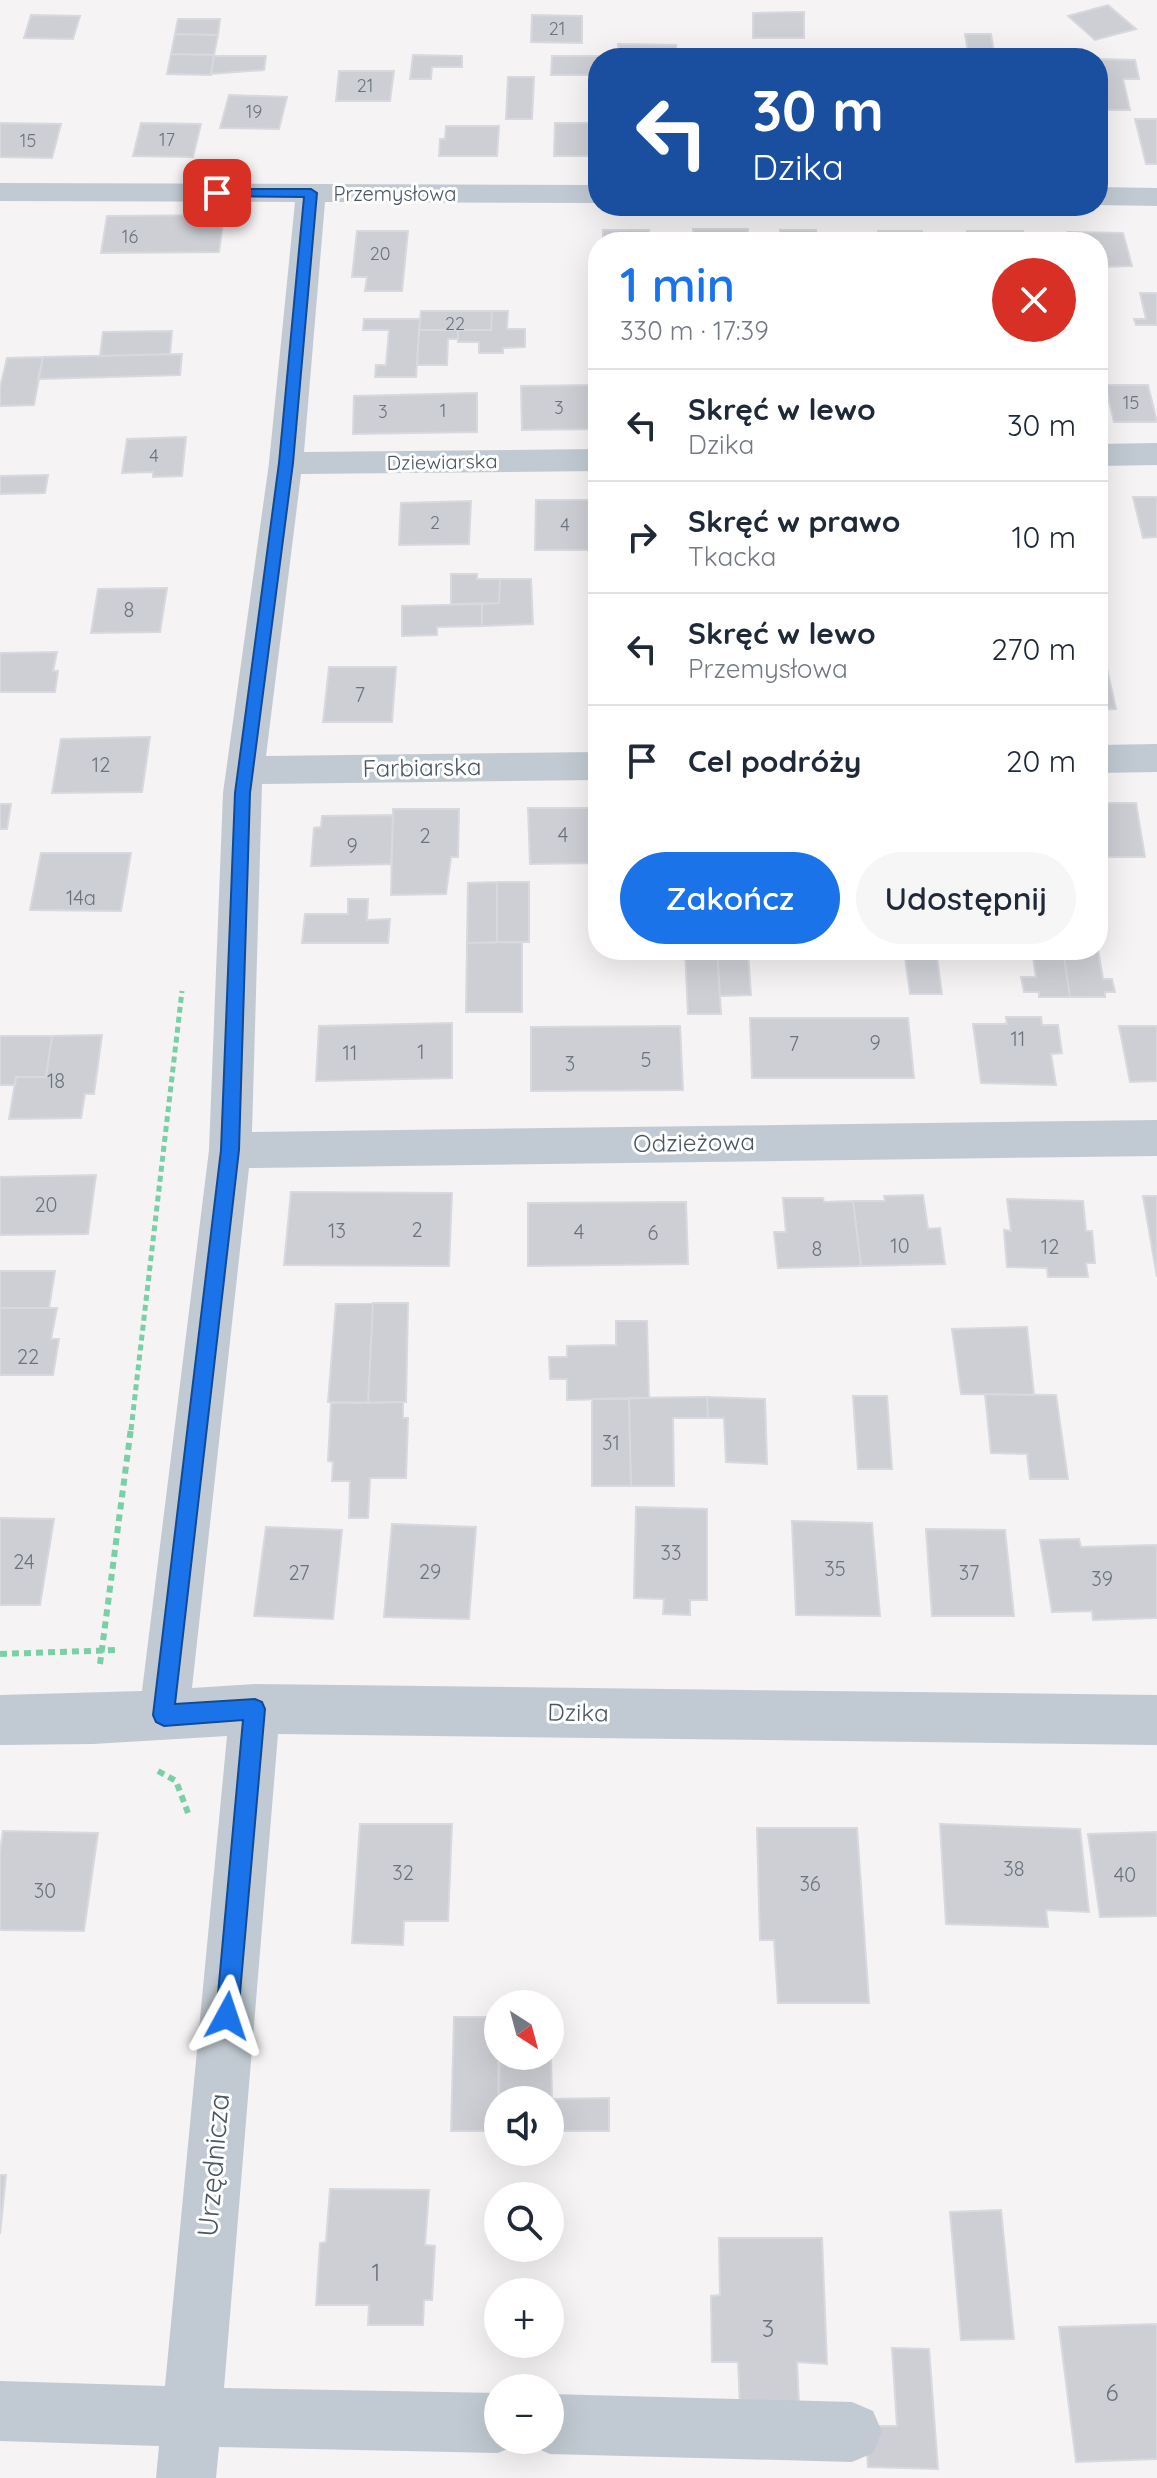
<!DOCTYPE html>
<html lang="pl">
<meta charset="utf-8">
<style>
:root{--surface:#fff;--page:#f6f6f7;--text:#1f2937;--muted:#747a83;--line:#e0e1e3;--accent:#1a73e8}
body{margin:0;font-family:Quicksand,sans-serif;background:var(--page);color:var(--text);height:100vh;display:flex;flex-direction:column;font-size:30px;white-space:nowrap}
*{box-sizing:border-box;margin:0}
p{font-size:26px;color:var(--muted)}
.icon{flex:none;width:44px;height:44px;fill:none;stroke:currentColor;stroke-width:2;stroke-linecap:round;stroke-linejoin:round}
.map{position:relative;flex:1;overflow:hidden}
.side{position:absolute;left:588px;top:232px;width:520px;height:728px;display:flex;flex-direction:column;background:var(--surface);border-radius:32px;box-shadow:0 8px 32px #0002}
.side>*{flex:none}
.top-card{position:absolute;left:588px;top:48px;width:520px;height:168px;border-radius:32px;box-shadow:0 8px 32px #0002;background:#1a4fa0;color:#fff;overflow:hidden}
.needle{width:52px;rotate:144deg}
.fabs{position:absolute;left:484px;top:1990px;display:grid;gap:16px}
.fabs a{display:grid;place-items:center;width:80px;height:80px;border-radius:50%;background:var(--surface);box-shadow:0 8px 32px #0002;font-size:40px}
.pin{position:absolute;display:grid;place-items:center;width:68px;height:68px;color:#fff;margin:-34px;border-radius:16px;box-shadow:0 4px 12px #0006}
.me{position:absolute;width:88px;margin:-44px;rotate:5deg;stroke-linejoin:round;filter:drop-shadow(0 0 6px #0008)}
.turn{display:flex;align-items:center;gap:28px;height:168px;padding:0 32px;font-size:36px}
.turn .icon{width:104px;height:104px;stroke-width:2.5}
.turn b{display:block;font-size:56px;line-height:68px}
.round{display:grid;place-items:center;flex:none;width:84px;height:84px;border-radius:42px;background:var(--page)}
.head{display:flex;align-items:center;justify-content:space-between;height:136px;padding:0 32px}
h1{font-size:48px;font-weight:600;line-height:60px;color:var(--accent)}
.action{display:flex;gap:16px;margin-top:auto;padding:16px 32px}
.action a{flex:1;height:92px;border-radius:48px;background:var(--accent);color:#fff;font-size:32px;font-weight:600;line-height:92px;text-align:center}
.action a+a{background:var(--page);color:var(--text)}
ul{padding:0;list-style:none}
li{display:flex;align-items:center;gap:24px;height:112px;padding:0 32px;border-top:2px solid var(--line)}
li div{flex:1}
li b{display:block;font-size:30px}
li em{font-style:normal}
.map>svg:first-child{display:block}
.building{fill:#cdcfd5;stroke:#d7d9de;stroke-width:2}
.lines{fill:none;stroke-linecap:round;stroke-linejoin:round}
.path-far2{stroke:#7ad0a6;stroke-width:4;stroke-dasharray:4 3;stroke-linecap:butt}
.path-far1{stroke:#7ad0a6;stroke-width:5;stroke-dasharray:6 4;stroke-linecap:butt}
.path{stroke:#7ad0a6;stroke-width:6;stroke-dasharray:7 5;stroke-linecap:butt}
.minor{fill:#c1cad2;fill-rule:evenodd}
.route{fill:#1a73e8;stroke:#114b97;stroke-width:2}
.labels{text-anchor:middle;stroke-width:6;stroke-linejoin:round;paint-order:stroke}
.far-number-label{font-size:18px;fill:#6b747e}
.far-street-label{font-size:20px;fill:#4a5661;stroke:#fff}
.number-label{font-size:20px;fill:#6b747e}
.street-label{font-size:24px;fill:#4a5661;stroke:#fff}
.near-number-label{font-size:24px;fill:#6b747e}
.near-street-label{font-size:28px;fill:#4a5661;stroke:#fff}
</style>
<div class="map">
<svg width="1157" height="2478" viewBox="0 0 1157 2478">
<rect width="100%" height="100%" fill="#f5f3f3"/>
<!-- building -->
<path class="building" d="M1108,5l28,24 -41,11 -27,-24z
M804,12v26h-51v-25z
M31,15l49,1 -7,23 -49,-1z
M532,15l50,1v27l-51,-1z
M178,19h42l-2,16 -43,-1z
M175,34l43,1 -4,20 -43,-1z
M965,34h26l4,24h-26z
M618,44l58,1 1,11 -58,-1z
M171,54l43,1 -3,20 -44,-1z
M413,55l49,1v11h-30l-1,12h-21z
M214,56h52l-2,14 -53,4z
M552,56h54v2h-8v17h-47z
M1098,59l37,1 4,19h-16l7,31h-32z
M339,71h55l-4,30h-54z
M508,77h26l-2,42h-26z
M229,95l58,2 -8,32 -59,-1z
M1135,119h22v45h-11z
M0,123l61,1 -9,34 -52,-1z
M141,123l60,1 -8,33 -60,-1z
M555,123h43v33h-44z
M446,126h53l-2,30h-58l1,-17h5z
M224,215l-5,37 -118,1 6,-37z
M693,229h55v13h-55z
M603,230h46v12h10h-56z
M780,230h36l1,12h-36z
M357,231h51l-6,60h-37l2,-14h-15z
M878,231h44l2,11h-45z
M967,231h56l2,11h-57z
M1068,232l55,1 9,33 -34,1v-25h-28z
M1140,293h17v32h-21l-2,-6h12z
M421,311h71l-1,19h-72z
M492,311h16l-1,18h18v18l-22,1v5h-24v-11h-21v-12h33z
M364,319h56l-4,58h-41l1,-12h10l3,-35h-26z
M419,330h39v9h-10l-1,26h-30z
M172,331l-2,23 -70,2 3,-24z
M182,354l-2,21 -142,4 5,-22z
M43,357l-9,48 -34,1v-18l7,-30z
M595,385l2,44 -75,1 -1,-44z
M1105,385h43l9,37h-43z
M477,393v39l-124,2 1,-38z
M186,437l-4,39 -29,1v-5l-31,1 5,-34z
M48,475l-3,18 -45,1v-18z
M1133,497h24v40l-14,1z
M536,500h62v50h-63z
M471,501l-2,43 -70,1 2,-42z
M451,574h26v5h23l-1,24 -48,1z
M500,579h31l2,45 -51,2v-22l17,-1z
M167,588l-7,44 -69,1 7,-44z
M482,604v22l-45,1v8l-35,1v-30z
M57,652l-4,19h5l-3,21h-55v-39z
M1098,664h8l10,45 -18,1z
M329,667h67l-4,55h-69z
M150,737l-8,55 -90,1 9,-54z
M1098,803h38l9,54h-47z
M0,804h11l-4,25h-7z
M528,808h70v55l-68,1z
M393,809h66l-1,48h-7l-5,37 -55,1z
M393,815l-2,49 -80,2 3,-38 7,-1 1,-11z
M41,853h90l-10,58 -91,-1z
M497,882v60l-30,1 1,-60z
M497,882h32v60h-32z
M348,899h20l-1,21 23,-1 -2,24h-86l3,-29h43z
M522,942v70h-56l1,-69z
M685,950h32l4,64h-33z
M717,950h53v3h-22l3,42 -31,1z
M904,950h32l6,44h-32z
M1032,950h31l7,47h-31v-5h-15l-3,-15h15z
M1063,950h35l5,29h9l3,13h-10v5h-35z
M1006,1017h35l1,8h16l4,28 -11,1 5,31 -75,-2 -8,-59h34z
M750,1018h158l6,60h-162z
M452,1023v55l-136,3 3,-55z
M680,1026l3,64 -152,1v-64z
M1119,1026h38v55l-27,1z
M102,1035l-8,59h-9l-4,24 -72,1 7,-42h30l6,-41z
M0,1036h52l-6,41h-30l-1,8h-15z
M96,1175l-8,59 -88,1v-58z
M291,1192l161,1 -3,73 -165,-1z
M923,1195l5,34 12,-1 5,36 -84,2 -8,-65h32l-1,-5z
M1143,1196h14v81z
M783,1198h40l1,4 29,-1 8,65 -83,2 -4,-36h12z
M1007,1199l76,2 3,30h6l3,32h-9l2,14h-40l-1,-9 -40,-1 -3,-37 7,1z
M686,1202l2,62 -160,2v-63z
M0,1271h55l-6,37h-49z
M373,1303l-5,100 -40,-1 8,-98z
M373,1303h35l-2,99 -38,1z
M0,1308h57l-6,31h8l-6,36h-53z
M616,1321h31l2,77 -82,2v-21h-17l-1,-22h18v-11l49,-1z
M1027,1327l7,68 -73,-1 -9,-65z
M985,1394l71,1 12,84h-38l-3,-25 -36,-1z
M853,1396h34l5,73h-34z
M707,1397l58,2 2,65 -41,-2 -2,-44h-16z
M707,1397l1,21h-35l1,68h-43l-2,-88z
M629,1398l2,88h-39v-87z
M403,1402v16h5l-2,60h-36l-2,40h-19l1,-37h-18l1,-19 -5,-1 3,-58z
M636,1507l71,2v91h-17v15l-27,-1 1,-15 -30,-1z
M0,1518l54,1 -14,86h-40z
M792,1521l80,2 8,93 -84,-1z
M392,1524l84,3 -7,92 -85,-2z
M266,1527l76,3 -9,89 -79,-3z
M926,1529l79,1 9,86h-82z
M1079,1539l2,8 76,-2v73l-64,2 -1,-9 -40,1 -12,-72z
M360,1824h92l-4,97h-44l-1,24 -51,-2z
M940,1824l140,5 9,83 -43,-2 2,17 -102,-3z
M757,1828h100l12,175h-91l-4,-63h-14z
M3,1831l95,2 -14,98 -84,-1v-77z
M1157,1832v84l-57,1 -12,-83z
M550,2016l2,83 57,-1v33h-59v-31h-51l1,-44h50z
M454,2017h44v114h-47z
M0,2175h6l-6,59z
M330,2189l99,1 -4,55 10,1 -3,54h-8l-1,25h-55l1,-20h-53l4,-62 6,-1z
M1001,2210l13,129 -53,1 -11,-128z
M719,2238h103l5,126 -30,-2 2,44 -59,1 -2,-45h-26l-1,-66 9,-1z
M1157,2324v135l-81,3 -17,-135z
M892,2348l37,1 9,120 -70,-2 -3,-41h32z"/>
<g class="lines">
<!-- path-far2 -->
<path class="path-far2" d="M622,211l450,1"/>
<!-- path-far1 -->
<path class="path-far1" d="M131,1430l51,-439"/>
<!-- path -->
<path class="path" d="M0,1654l117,-4
M100,1664l31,-236
M158,1771l18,10 12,32"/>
<!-- minor -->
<path class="minor" d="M0,183l598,2v18l-273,-1 -21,250 294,-3v22l-297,3 -35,282 332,-4v28l-336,4 -10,348 905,-12v36l-908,12 -57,520 63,-4 902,11v50l-879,-11 -54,654 274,5v47h23l-2,4 -21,9 -279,-6 -3,31h-60l3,-32 -159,-5v-60l165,5 62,-650 -134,8 -93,1v-50l142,-4 67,-541 14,-357 46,-330 26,-261 -295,-1z
M1098,187l59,1v18l-59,-1z
M1157,443v22l-59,1v-22z
M1157,744v28l-59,1v-28z
M550,2394l302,8 21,9 9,21 -9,21 -21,9 -302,-8 -21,-9 -2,-5h23z"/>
</g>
<!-- route -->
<path class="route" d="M217,189h94l6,4 -24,270 -43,330 -11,357 -64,554 80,-5 7,3 3,7 -27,307 -3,8 -8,3 -8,-3 -3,-8 27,-296 -79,6 -8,-4 -3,-7 68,-565 14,-357 44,-330 25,-266 -91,-1v-6z"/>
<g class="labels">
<!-- far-number labels -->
<g class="far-number-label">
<text x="557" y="35">21</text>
<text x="365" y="92">21</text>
<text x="254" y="118">19</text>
<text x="167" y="146">17</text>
<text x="28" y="147">15</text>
<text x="130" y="243">16</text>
<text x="380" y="260">20</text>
<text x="455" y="330">22</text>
<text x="1131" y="409">15</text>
<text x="559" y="414">3</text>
<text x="443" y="417">1</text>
<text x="383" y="418">3</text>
<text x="154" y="462">4</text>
<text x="435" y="529">2</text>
<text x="565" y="531">4</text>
</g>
<!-- far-street labels -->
<g class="far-street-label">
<text x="395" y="201">Przemysłowa</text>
<text transform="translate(442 462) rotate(-1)" y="7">Dziewiarska</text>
</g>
<!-- number labels -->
<g class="number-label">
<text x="129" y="617">8</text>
<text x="360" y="702">7</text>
<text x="101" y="772">12</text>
<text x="563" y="842">4</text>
<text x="425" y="843">2</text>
<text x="352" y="853">9</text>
<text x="81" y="905">14a</text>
<text x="1018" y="1046">11</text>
<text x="875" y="1050">9</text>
<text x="794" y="1051">7</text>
<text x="421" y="1059">1</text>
<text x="350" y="1060">11</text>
<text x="646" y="1067">5</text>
<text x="570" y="1071">3</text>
<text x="56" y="1088">18</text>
<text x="46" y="1212">20</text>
<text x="417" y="1237">2</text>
<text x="337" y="1238">13</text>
<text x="579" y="1239">4</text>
<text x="653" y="1240">6</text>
<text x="900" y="1253">10</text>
<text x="1050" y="1254">12</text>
<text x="817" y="1256">8</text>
<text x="28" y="1364">22</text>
<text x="611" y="1450">31</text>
<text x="671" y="1560">33</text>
<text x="24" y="1569">24</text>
<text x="835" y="1576">35</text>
<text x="430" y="1579">29</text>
<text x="299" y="1580">27</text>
<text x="969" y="1580">37</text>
<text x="1102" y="1586">39</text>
<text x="1014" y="1876">38</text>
<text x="403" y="1880">32</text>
<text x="1125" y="1882">40</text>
<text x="810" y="1891">36</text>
<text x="45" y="1898">30</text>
</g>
<!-- street labels -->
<g class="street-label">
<text transform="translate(422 768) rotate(-1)" y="8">Farbiarska</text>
<text transform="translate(694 1143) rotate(-1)" y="8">Odzieżowa</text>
<text transform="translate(578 1713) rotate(1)" y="8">Dzika</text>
</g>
<!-- near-number labels -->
<g class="near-number-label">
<text x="376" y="2281">1</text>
<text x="768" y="2337">3</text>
<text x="1112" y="2401">6</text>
</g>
<!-- near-street labels -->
<g class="near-street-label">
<text transform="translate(213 2165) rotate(-85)" y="10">Urzędnicza</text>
</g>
</g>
</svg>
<div class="fabs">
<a><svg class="needle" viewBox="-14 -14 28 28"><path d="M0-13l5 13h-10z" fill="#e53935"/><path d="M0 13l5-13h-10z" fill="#747a83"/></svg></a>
<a><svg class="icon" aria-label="sound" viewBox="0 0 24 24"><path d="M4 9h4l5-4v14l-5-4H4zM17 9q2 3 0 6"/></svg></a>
<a><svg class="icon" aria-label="search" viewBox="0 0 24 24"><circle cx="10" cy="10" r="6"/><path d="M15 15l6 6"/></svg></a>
<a>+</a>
<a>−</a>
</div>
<div class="pin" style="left:217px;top:193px;background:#d93025"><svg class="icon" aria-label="arrive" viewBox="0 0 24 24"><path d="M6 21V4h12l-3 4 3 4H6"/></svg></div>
<svg class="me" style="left:227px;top:2016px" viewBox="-20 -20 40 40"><path d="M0-17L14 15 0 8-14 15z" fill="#1a73e8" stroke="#fff" stroke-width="4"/></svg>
<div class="top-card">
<div class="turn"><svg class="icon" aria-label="left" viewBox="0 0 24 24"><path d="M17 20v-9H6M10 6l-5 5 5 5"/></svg><div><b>30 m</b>Dzika</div></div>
</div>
<section class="side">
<div class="head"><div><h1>1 min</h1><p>330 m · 17:39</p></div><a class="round" style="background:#d93025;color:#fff"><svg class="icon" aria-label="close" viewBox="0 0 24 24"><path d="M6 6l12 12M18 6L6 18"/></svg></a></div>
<ul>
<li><svg class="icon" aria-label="left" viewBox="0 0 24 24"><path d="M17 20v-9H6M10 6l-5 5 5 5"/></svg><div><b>Skręć w lewo</b><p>Dzika</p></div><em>30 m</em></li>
<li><svg class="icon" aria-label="right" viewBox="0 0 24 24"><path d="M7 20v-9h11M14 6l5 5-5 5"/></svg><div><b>Skręć w prawo</b><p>Tkacka</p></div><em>10 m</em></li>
<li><svg class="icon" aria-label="left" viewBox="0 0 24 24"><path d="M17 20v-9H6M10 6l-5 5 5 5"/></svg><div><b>Skręć w lewo</b><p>Przemysłowa</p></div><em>270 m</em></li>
<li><svg class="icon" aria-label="arrive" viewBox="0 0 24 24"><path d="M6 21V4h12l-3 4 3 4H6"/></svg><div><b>Cel podróży</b></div><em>20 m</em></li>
</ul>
<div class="action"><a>Zakończ</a><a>Udostępnij</a></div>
</section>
</div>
